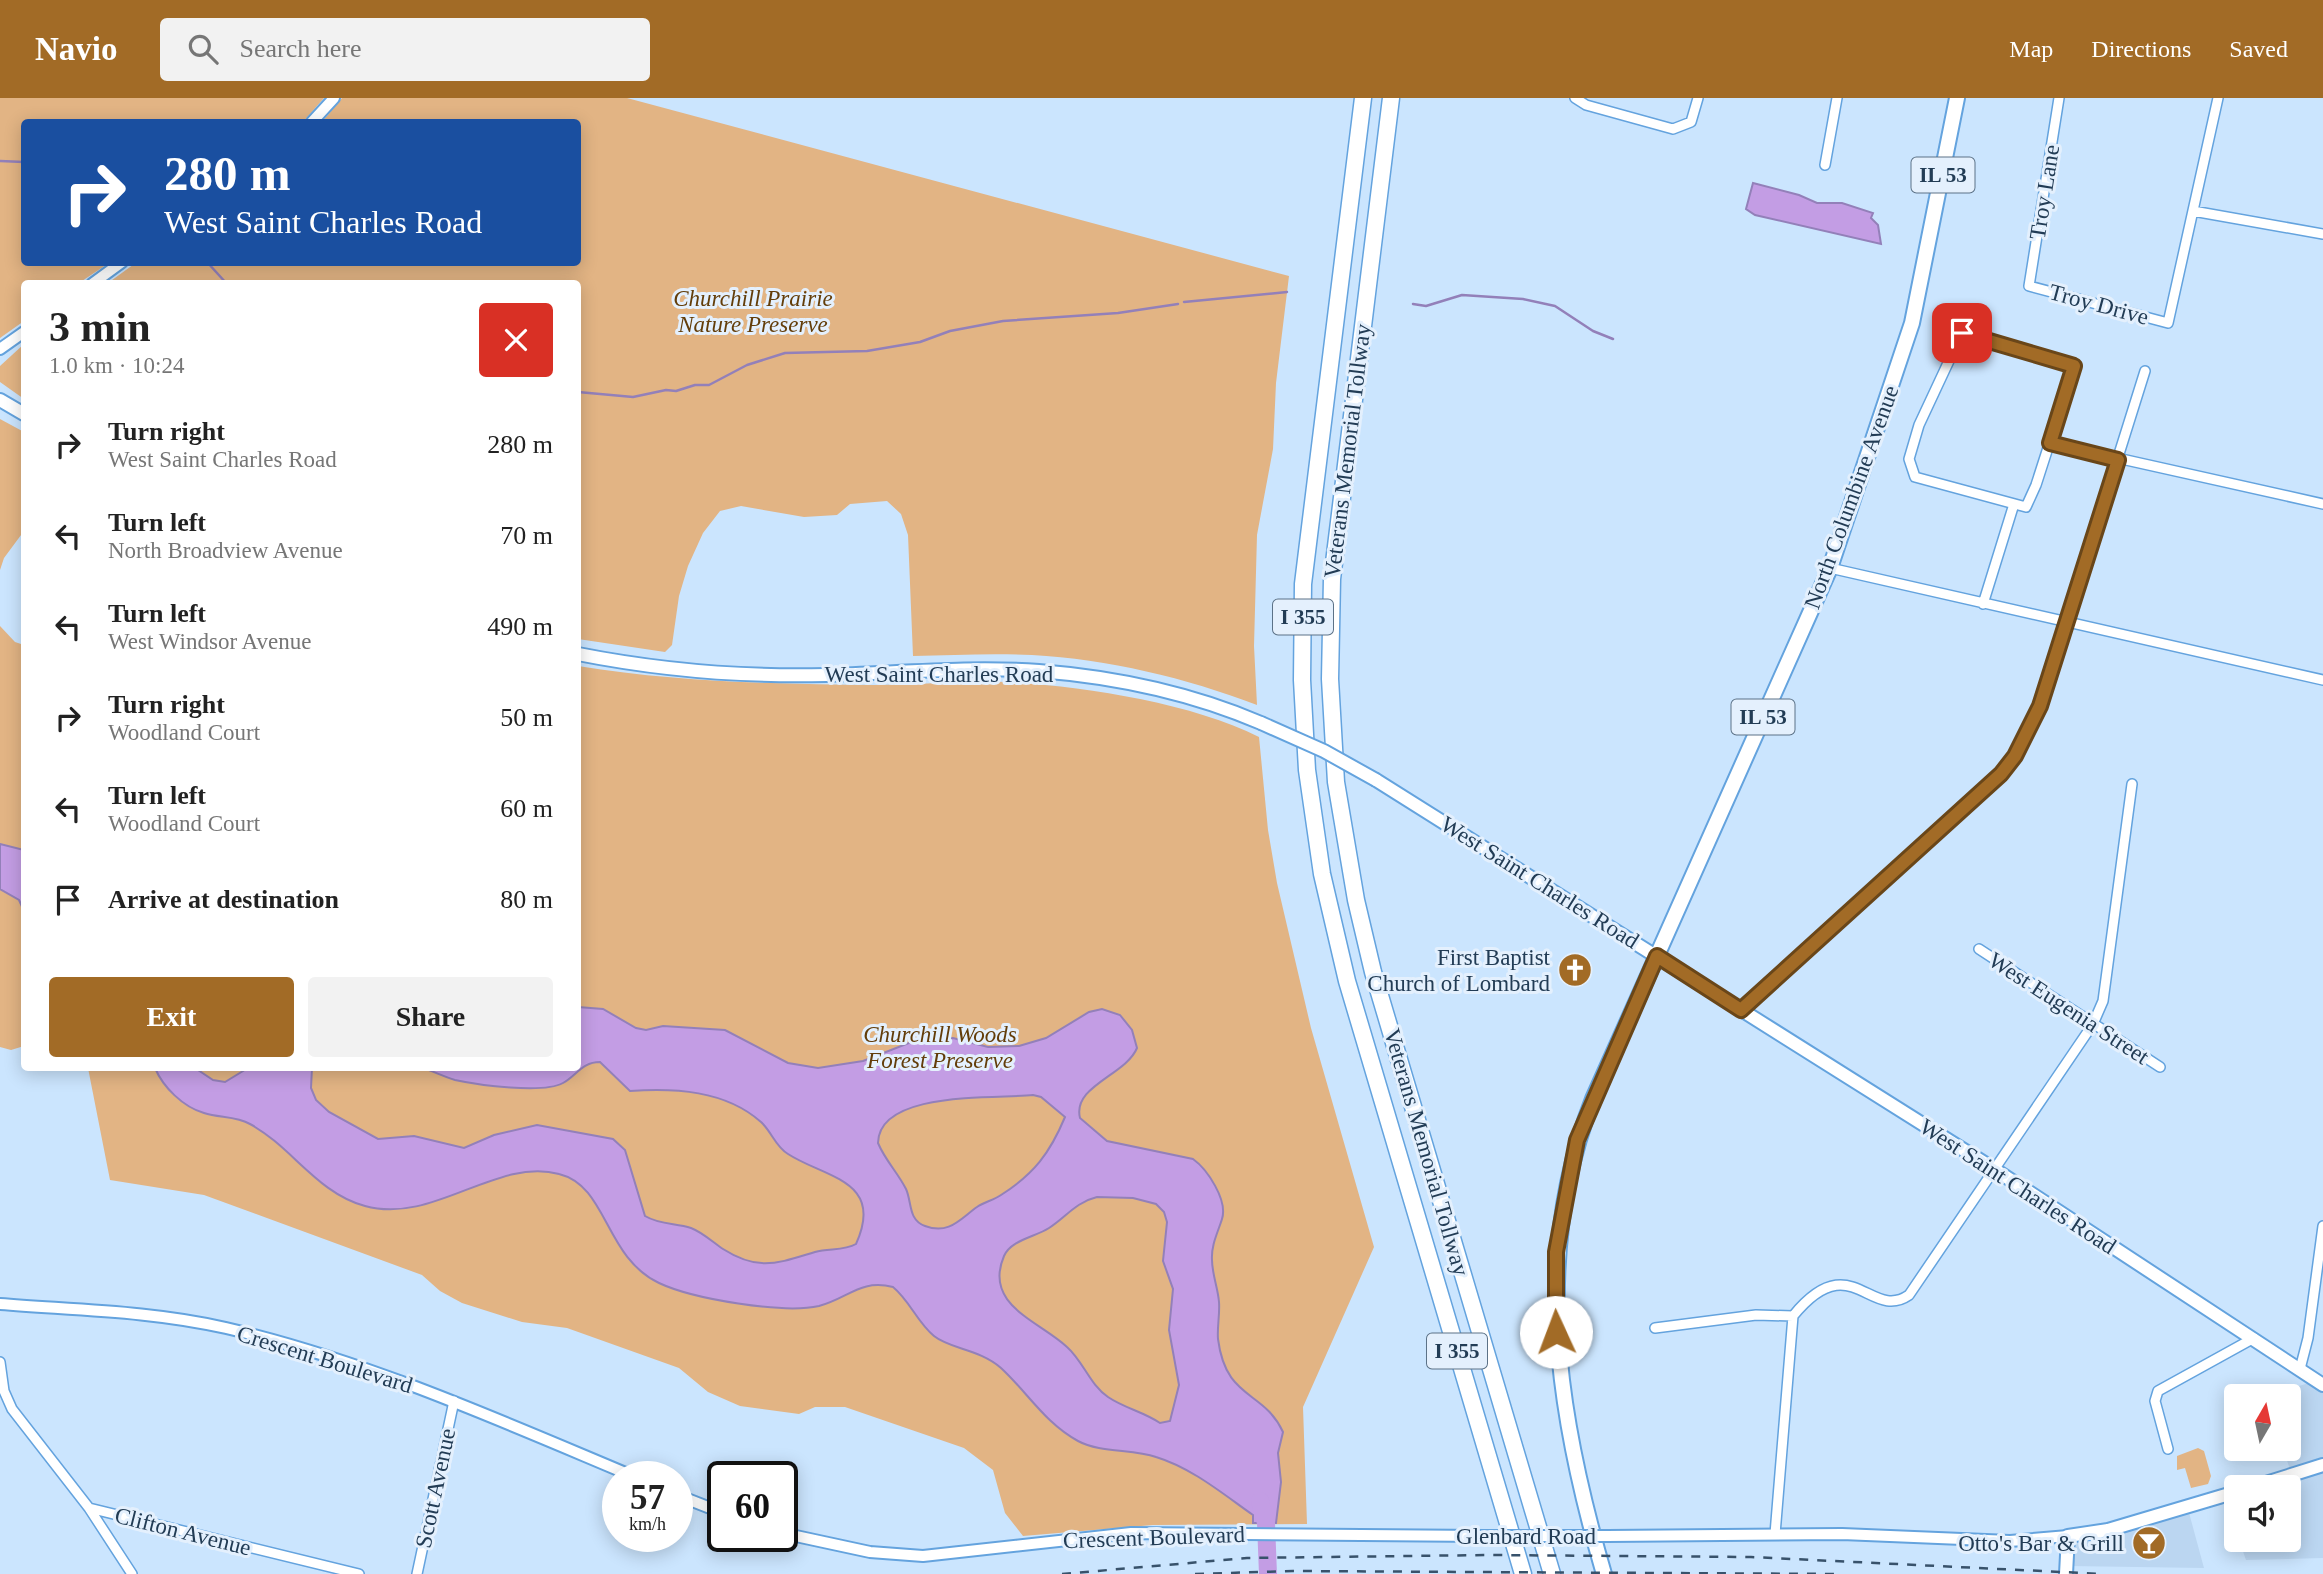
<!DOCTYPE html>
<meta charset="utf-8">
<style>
:root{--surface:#fff;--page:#f2f2f2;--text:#222;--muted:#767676;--accent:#a26b26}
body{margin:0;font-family:"Times New Roman",serif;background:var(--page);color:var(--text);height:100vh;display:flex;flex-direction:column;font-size:26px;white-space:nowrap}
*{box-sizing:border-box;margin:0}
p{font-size:23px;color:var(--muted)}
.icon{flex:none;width:38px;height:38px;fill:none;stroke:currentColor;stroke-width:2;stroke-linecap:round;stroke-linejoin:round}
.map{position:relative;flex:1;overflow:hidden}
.drawer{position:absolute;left:21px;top:182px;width:560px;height:791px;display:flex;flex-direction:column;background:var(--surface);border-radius:7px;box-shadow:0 4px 18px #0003}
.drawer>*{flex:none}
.guide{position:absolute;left:21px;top:21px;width:560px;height:147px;border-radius:7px;box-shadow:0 4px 18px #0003;background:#1a4fa0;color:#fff;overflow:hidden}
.needle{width:46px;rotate:9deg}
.controls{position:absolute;left:2224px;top:1286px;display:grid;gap:14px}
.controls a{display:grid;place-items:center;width:77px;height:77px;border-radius:7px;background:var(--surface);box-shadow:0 4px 18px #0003;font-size:35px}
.speed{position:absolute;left:602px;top:1363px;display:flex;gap:14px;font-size:35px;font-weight:700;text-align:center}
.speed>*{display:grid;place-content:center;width:91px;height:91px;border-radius:50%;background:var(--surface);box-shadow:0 4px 18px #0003;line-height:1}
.speed small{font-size:18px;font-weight:400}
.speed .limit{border:4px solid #111;border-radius:10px;background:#fff;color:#111}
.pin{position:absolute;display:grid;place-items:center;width:60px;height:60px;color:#fff;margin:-30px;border-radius:14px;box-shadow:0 4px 10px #0006}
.me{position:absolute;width:77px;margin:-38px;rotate:358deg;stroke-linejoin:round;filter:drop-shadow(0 0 5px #0008)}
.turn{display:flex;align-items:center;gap:24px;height:147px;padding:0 28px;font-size:32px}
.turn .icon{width:91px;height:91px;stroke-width:2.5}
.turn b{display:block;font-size:49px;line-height:60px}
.round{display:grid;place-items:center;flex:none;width:74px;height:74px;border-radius:7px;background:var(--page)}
.summary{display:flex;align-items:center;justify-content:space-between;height:119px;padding:0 28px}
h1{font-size:42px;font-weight:700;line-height:52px}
.cta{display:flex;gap:14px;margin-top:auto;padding:14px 28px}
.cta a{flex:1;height:80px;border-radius:7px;background:var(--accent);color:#fff;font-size:28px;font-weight:700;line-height:80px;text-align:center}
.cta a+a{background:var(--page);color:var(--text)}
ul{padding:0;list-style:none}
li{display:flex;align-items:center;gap:21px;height:91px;padding:0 28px}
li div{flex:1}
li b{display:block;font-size:26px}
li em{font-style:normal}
header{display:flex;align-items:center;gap:42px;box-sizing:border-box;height:98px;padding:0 35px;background:var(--accent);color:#fff}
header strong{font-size:33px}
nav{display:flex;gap:38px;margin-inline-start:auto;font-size:24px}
.search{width:490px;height:63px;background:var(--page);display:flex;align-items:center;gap:18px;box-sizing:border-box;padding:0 24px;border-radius:7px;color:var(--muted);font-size:26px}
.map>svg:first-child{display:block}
.built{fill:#bbd6f1}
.green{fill:#e2b484}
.water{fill:#c39de4;stroke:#9380b9;stroke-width:2;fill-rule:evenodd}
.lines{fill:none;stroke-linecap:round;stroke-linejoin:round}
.stream{stroke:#9380b9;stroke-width:2.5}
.river{stroke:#c39de4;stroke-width:18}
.minor-casing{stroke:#64a3de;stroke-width:12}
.tertiary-casing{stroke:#64a3de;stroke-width:14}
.secondary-casing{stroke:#64a3de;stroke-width:16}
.primary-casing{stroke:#64a3de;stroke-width:18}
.motorway-casing{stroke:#64a3de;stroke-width:19}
.minor{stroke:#fff;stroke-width:9}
.tertiary{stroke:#fff;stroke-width:10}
.secondary{stroke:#fff;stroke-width:12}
.primary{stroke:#fff;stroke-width:14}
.motorway{stroke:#fff;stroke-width:16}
.rail{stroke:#38526b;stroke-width:2.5;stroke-dasharray:9 9;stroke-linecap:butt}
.tertiary-bridge-casing{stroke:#64a3de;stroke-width:14;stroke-linecap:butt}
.secondary-bridge-casing{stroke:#64a3de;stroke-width:16;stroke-linecap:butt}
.tertiary-bridge{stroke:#fff;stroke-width:10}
.secondary-bridge{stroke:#fff;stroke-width:12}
.route-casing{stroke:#694619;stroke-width:18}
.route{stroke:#a26b26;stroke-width:12}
.labels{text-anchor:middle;stroke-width:6;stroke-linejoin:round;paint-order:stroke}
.shield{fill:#e4f0fd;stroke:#5c7287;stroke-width:2}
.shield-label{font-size:21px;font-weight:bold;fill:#223c55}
.street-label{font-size:23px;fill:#223c55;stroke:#e4f0fd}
.park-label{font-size:23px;font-style:italic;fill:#633d09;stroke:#e4f0fd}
.poi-label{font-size:23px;fill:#223c55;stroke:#e4f0fd;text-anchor:end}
</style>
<header>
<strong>Navio</strong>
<div class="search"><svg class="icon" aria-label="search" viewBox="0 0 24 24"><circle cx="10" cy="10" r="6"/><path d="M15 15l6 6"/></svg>Search here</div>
<nav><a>Map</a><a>Directions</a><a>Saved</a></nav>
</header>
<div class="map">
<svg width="2323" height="1476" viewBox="0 0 2323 1476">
<rect width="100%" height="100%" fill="#cbe5fe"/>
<!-- built -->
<path class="built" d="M2312,1284l11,8v71l-32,11 -8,-23h6v-53h-23z
M2323,1370v90l-77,2 -7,-20h50v-52l-29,-1z
M2188,1411l16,59 -135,-2 2,-26z"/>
<!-- green -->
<path class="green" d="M0,0h324l-21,24h-279v140l85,1 -30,20 -55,1v37l-24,17z
M342,0h285l662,178 -13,107 -3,66 -16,86 -3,111 3,59c-71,-27 -149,-46 -225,-50 -39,-2 -79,0 -119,1l-5,-121 -7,-21 -14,-13 -37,3 -13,11 -33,2 -63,-11 -21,5 -17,22 -15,33 -9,30 -7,49 -7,7 -87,-13v-355l-470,-1 29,-21h441v-140h-256z
M24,246v55l-24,-17v-16z
M0,321l24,13v99l-20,27 -4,12z
M0,528l15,16 9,3v401l-13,4 -11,-3z
M578,568c97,16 197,18 296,19 44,0 88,-4 132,-3 75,4 186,21 253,55l9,93 9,53 34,145 63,219 -71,160 4,117 -154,1 -130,11 -18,-23 -12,-43 -29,-22 -119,-41h-30l-16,7 -59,-8 -32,-14 -29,-24 -112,-40 -45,-6 -60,-19 -22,-12 -18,-16 -218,-80 -94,-15 -22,-112h490z
M2198,1350l6,3 7,25 -3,8 -17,4 -6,-20 -8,2v-14z"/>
<!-- water -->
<path class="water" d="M1753,85l46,12 18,8h25l31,10 -2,5 7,7 3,19 -126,-29 -9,-6z
M0,746l24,6v61l-5,-11 -19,-11z
M578,909l25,2 33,19 10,2 17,-4 62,4 63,33 30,5 45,-7 56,-22 34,-1 35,9 31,-1 27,-8 43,-26 13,-3 18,6 12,15 5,18c-11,27 -65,38 -57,70l27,23 86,18c14,10 35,41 29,60 -4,13 -11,26 -10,41 0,14 6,28 7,42 1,12 -2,25 -1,37 8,62 45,50 65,93l-5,21 3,29 -5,41h-23v-8c-30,-21 -61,-47 -97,-58 -24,-8 -56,-4 -78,-16 -33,-18 -50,-48 -77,-73 -22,-19 -51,-19 -67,-32 -17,-14 -24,-35 -41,-49 -33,-8 -44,11 -74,19 -36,8 -126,-7 -160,-23 -55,-26 -51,-97 -100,-109 -63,-17 -126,51 -194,32 -48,-13 -73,-59 -115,-82 -14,-8 -31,-6 -46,-11 -21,-6 -41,-26 -49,-45h40l18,12 12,2 23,-14h64l-1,20 5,12 13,12 49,27 36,-3 50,12 30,-13 43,-10 76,14 12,11 20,66c15,9 31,7 46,12 11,4 23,15 32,21 36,23 55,14 92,3 14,-4 29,-1 41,-8 29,-64 -31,-66 -68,-90 -13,-8 -16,-22 -27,-32 -36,-32 -87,-34 -131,-31l-30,-29c-18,0 -23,13 -37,21 -20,11 -85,2 -108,-3 -10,-3 -21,-8 -31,-12h154zM1033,997l8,2 24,20c-15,36 -31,57 -64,78 -7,5 -17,7 -24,12 -17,12 -28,28 -52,19 -17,-6 -13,-24 -19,-37 -8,-16 -21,-29 -28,-46 1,-53 119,-44 155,-48zM1097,1099l36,1 23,6 8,8 3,10 -4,39 10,28 -4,41 10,55 -9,36 -10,2c-16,-11 -36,-15 -52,-26 -18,-12 -25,-36 -41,-50 -28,-26 -84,-42 -63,-91 7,-16 31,-19 45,-28 17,-11 27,-26 48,-31z"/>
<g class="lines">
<!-- stream -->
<path class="stream" d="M0,63l24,1
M207,164l20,22
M1184,204l103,-10
M1413,206l13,2 36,-11 61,4 32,7 38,25 20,8
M578,294l55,5 33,-7 10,1 19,-6h14l38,-20 38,-12 82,-2 53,-9 30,-11 53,-10 115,-8 60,-9"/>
<!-- river -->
<path class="river" d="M1260,1403l6,22 2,51"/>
<!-- minor casing -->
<g class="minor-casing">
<path id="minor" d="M1575,0l11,7 87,24 18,-7 7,-24
M2059,0l-30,188 139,37 50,-225
M1825,67l12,-67
M2193,113l130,23
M1962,235l112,34 -38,118 -10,22 -111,-30 -6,-18 10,-34z
M2050,345l273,61
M1830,470l493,112
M1983,506l31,-100
M1979,851l181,118
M1741,912l260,-236 25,-35 14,-33 105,-335
M1655,1230l101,-13 37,1
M0,1264l4,29 8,18 77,99 43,66
M2300,1271l8,-31 15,-112
M2168,1351l-13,-48 3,-10 96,-53
M89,1410l270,66
M1775,1436l18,-218c58,-71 77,6 116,-21l184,-271 10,-23 29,-217
M417,1476l37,-173"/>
</g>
<!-- tertiary casing -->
<g class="tertiary-casing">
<path id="tertiary" d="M312,24l22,-24
M92,186l30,-22
M0,251l24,-17
M0,1206c75,6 153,7 226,24 142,33 275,93 409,149
M677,1397l46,18
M782,1435l88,19 53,4 208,-23 353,3
M1607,1438l235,-2 168,7 58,-5"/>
</g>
<!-- secondary casing -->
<g class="secondary-casing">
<path id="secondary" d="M0,302l24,14
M578,556c81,16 166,23 248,21 71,-2 143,-9 213,-4 76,6 152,22 222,52
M1376,682l618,389 329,216
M2250,1390l73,-23
M2066,1476l2,-38 40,-6 128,-38"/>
</g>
<!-- primary casing -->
<g class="primary-casing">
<path id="primary" d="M1604,1476c-46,-157 -73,-318 -11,-475l237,-531 82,-245 45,-225"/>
</g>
<!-- motorway casing -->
<g class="motorway-casing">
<path id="motorway" d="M1363,0l-60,486 -1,96 5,90 15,104 25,107 176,593
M1391,0l-59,481 -2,100 6,103 20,118 17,72 179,602"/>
</g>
<!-- minor -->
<use href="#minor" class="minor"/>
<!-- tertiary -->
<use href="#tertiary" class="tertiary"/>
<!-- secondary -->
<use href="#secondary" class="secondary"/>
<!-- primary -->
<use href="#primary" class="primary"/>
<!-- motorway -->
<use href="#motorway" class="motorway"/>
<!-- rail -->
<path class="rail" d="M1062,1476l185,-16 242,-3 262,2 352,17
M1195,1476l98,-3 549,3"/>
<!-- tertiary-bridge casing -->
<g class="tertiary-bridge-casing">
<path id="tertiary-bridge" d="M1484,1438h123"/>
</g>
<!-- secondary-bridge casing -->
<g class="secondary-bridge-casing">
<path id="secondary-bridge" d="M1261,625l63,28 52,29"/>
</g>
<!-- tertiary-bridge -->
<use href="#tertiary-bridge" class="tertiary-bridge"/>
<!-- secondary-bridge -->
<use href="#secondary-bridge" class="secondary-bridge"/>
</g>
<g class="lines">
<!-- route casing -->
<g class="route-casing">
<path id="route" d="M1556,1234v-80l21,-112 80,-184 84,54 260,-236 14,-18 25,-50 78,-246 -68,-17 24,-77 -112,-33"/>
</g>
<!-- route -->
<use href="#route" class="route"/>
</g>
<!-- icons -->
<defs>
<g id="church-disc" transform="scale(1.75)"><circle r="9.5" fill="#a26b26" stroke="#e4f0fd"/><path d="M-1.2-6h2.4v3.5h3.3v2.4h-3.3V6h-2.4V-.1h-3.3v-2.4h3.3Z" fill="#fff"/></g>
<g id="bar-disc" transform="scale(1.75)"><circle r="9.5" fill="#a26b26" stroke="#e4f0fd"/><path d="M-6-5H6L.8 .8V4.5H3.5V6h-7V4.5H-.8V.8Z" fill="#fff"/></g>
</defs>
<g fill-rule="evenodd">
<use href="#church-disc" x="1575" y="872"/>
<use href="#bar-disc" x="2149" y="1445"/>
</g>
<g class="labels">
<!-- shield labels -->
<g class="shield">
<rect x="1911.5" y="59.5" width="63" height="35" rx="5"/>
<rect x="1273" y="501.5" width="60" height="35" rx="5"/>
<rect x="1731.5" y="601.5" width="63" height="35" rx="5"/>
<rect x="1427" y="1235.5" width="60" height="35" rx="5"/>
</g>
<g class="shield-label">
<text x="1943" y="84">IL 53</text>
<text x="1303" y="526">I 355</text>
<text x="1763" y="626">IL 53</text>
<text x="1457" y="1260">I 355</text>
</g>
<!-- street labels -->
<g class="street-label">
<text transform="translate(2044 94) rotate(-81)" y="8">Troy Lane</text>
<text transform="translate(2099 206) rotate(15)" y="8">Troy Drive</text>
<text transform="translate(1347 353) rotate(-83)" y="8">Veterans Memorial Tollway</text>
<text transform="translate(1851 399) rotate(-70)" y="8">North Columbine Avenue</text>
<text x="939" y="584">West Saint Charles Road</text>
<text transform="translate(1540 784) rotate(32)" y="8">West Saint Charles Road</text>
<text transform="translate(2069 910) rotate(33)" y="8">West Eugenia Street</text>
<text transform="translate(1427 1054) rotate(74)" y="8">Veterans Memorial Tollway</text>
<text transform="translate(2018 1088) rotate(33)" y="8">West Saint Charles Road</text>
<text transform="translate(325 1261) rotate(17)" y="8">Crescent Boulevard</text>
<text transform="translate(435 1390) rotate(-78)" y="8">Scott Avenue</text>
<text transform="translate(183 1433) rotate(14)" y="8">Clifton Avenue</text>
<text x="1526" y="1446">Glenbard Road</text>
<text transform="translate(1154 1439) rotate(-2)" y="8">Crescent Boulevard</text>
</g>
<!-- park labels -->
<g class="park-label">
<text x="753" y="208">Churchill Prairie<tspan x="753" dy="26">Nature Preserve</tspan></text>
<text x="940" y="944">Churchill Woods<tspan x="940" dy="26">Forest Preserve</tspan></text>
</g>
<!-- poi labels -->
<g class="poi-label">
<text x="1550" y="867">First Baptist<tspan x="1550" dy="26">Church of Lombard</tspan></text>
<text x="2124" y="1453">Otto's Bar &amp; Grill</text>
</g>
</g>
</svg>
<div class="controls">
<a><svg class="needle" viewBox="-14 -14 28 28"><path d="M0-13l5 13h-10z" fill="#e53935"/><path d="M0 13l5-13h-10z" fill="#767676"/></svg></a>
<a><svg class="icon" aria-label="sound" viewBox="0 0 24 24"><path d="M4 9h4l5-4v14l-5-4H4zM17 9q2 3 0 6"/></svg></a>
</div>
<div class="speed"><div>57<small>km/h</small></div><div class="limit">60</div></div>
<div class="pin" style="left:1962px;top:235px;background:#d93025"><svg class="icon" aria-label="arrive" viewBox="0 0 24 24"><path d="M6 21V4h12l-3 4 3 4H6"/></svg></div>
<svg class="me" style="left:1556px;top:1234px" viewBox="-20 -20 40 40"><circle r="19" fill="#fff"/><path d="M0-13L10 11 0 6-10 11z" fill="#a26b26"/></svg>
<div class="guide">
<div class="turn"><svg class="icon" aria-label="right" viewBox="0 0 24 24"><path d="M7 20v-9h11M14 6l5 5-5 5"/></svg><div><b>280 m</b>West Saint Charles Road</div></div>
</div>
<section class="drawer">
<div class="summary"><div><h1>3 min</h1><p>1.0 km · 10:24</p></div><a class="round" style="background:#d93025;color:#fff"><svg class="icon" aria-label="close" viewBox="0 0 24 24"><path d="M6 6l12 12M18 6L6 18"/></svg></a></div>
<ul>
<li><svg class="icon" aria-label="right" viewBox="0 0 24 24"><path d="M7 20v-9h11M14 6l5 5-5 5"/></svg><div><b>Turn right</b><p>West Saint Charles Road</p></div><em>280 m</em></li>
<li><svg class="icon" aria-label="left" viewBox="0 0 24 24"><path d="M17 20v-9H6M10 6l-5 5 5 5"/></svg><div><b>Turn left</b><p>North Broadview Avenue</p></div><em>70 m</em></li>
<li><svg class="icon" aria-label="left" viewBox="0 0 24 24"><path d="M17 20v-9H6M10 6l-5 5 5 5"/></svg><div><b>Turn left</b><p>West Windsor Avenue</p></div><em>490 m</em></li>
<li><svg class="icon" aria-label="right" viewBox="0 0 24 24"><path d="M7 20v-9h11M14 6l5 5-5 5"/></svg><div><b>Turn right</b><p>Woodland Court</p></div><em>50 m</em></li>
<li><svg class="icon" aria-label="left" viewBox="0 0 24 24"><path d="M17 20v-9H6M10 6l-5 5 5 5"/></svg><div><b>Turn left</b><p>Woodland Court</p></div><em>60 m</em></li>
<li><svg class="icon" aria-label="arrive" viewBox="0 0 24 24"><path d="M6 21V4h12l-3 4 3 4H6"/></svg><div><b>Arrive at destination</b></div><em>80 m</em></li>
</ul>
<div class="cta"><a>Exit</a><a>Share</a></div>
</section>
</div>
